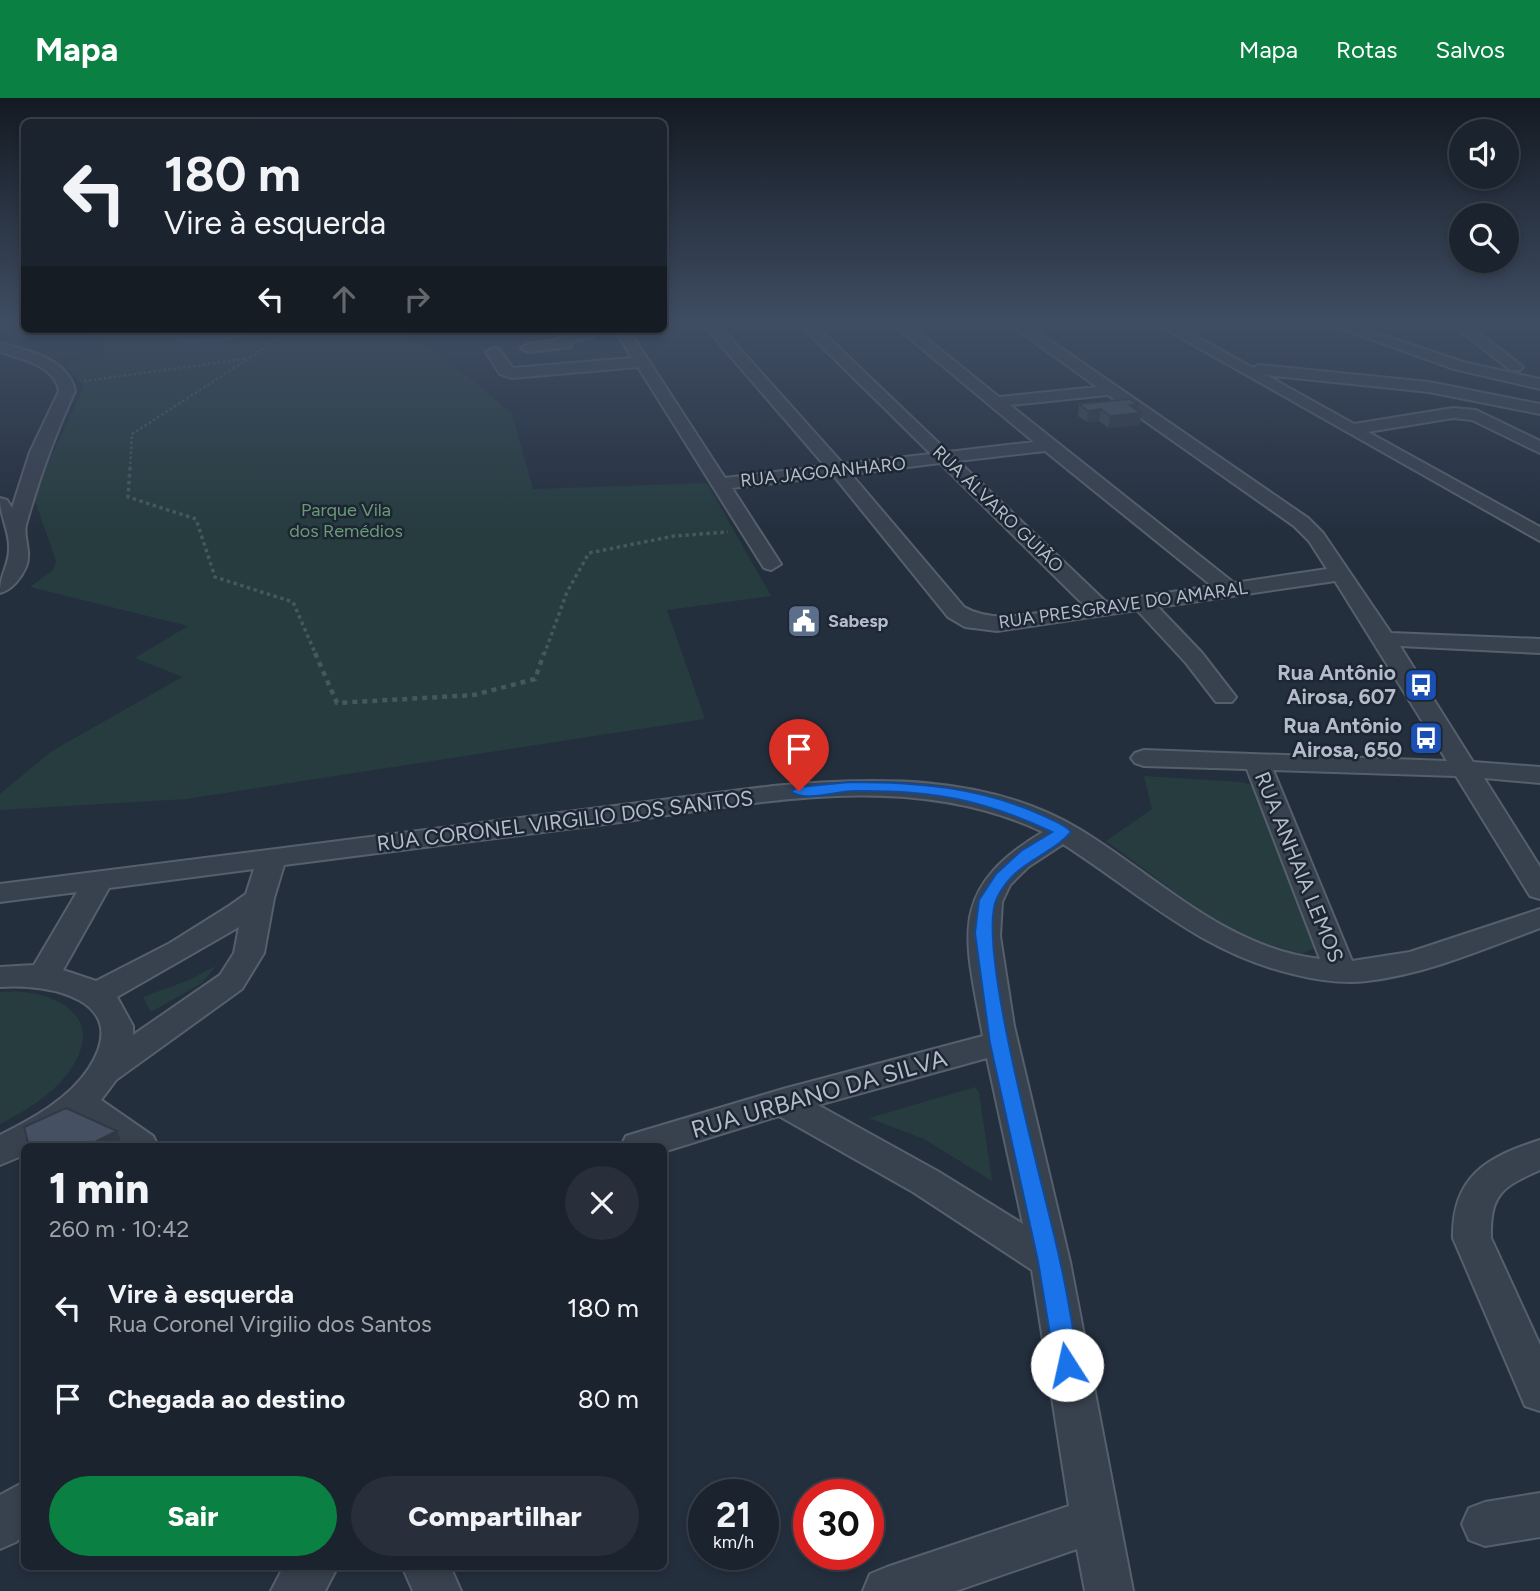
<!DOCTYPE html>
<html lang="pt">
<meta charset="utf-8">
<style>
:root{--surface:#1b232e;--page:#282f3a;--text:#f1f3f6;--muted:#a0a4aa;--line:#39404a;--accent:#0b8043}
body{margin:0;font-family:Figtree,sans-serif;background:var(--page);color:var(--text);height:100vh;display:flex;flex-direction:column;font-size:26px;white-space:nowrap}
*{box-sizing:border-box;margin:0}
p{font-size:23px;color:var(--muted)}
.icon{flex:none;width:38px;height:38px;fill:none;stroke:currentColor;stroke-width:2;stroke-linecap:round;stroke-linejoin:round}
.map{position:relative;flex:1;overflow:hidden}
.details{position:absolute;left:21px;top:1045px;width:646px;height:427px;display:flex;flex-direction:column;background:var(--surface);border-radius:10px;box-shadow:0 4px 10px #0003,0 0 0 2px var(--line)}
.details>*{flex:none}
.guide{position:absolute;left:21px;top:21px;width:646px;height:214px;border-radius:10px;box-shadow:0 4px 10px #0003,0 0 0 2px var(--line);background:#1b232e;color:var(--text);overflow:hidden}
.controls{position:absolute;left:1449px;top:21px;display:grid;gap:14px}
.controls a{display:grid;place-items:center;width:70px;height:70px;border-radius:50%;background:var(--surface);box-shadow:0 4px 10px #0003,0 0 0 2px var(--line);font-size:35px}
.speed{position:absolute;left:688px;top:1381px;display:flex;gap:14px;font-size:35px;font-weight:700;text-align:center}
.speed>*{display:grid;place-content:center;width:91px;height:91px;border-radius:50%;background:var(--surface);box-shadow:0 4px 10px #0003,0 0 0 2px var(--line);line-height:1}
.speed small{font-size:18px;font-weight:400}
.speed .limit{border:10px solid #d22;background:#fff;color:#111}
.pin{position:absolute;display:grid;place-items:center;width:60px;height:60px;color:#fff;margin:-72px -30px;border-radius:50% 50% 50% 0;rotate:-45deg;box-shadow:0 0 7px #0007}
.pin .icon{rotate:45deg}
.me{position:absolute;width:77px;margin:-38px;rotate:350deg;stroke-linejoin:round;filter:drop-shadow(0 0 5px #0008)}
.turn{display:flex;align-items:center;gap:24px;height:147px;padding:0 28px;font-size:32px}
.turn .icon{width:91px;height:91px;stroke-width:2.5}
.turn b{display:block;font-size:49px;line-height:60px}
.lanes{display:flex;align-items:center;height:66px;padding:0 28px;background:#0003;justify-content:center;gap:35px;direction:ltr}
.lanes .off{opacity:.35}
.round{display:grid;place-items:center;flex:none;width:74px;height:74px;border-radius:37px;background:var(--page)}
.head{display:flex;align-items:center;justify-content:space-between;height:119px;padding:0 28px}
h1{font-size:42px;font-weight:800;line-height:52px}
.cta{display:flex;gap:14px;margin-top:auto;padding:14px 28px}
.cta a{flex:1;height:80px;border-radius:42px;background:var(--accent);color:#fff;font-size:28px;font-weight:800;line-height:80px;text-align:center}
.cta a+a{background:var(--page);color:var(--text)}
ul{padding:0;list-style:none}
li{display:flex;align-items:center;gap:21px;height:91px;padding:0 28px}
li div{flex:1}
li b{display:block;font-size:26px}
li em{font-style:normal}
header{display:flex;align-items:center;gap:42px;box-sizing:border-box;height:98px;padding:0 35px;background:var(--accent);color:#fff}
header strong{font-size:33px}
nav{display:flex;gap:38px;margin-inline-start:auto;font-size:24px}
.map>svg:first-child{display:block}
.green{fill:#263c3f}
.water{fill:#394c67}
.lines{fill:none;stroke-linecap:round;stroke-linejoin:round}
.minor-casing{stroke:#565f6c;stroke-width:4}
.path-far2{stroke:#44595c;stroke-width:2.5;stroke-dasharray:2.5 2.5;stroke-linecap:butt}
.path-far1{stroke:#44595c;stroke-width:3.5;stroke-dasharray:3.5 3.5;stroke-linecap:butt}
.path{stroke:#44595c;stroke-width:4.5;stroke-dasharray:5 5;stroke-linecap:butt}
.minor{fill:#38414e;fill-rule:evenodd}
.wall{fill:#3b4654}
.shaded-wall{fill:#303945}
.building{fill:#455162;stroke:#303945;stroke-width:2}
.route{fill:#1a73e8;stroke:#114b97;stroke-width:2}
.labels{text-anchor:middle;stroke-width:5;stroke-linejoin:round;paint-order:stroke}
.far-street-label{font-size:18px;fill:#b4bcc9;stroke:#1d2633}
.far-park-label{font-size:18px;fill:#6b9a76;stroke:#1d2633}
.far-poi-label{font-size:18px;font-weight:bold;fill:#b4bcc9;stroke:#1d2633;text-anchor:start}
.poi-label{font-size:21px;font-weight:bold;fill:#b4bcc9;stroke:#1d2633;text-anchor:end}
.street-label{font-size:21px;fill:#b4bcc9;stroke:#1d2633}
.near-street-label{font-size:24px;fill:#b4bcc9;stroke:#1d2633}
</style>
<header>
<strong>Mapa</strong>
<nav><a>Mapa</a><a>Rotas</a><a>Salvos</a></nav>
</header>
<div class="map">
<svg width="1540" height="1493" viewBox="0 0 1540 1493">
<rect width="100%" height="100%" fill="#242f3e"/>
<!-- green -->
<path class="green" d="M66,231h332l72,49 42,36 21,75 174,-6 64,113 -104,14 38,109 -519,80 -186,11v-16l52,-43 130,-74 -47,-19 53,-32 -158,-39 23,-17 3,-9 -23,-66 51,-108 -20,-23 38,-8 3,-15z
M1144,678l98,6 13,4 60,162 -14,6 -71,-21 -124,-92 46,-32z
M216,868l-14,17 -51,29 -8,-15 46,-17z
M0,894c52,-5 111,23 68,81 -17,23 -43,38 -68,51z
M975,989l4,6 13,88 -68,-42 -55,-21z"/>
<!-- water -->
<path class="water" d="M117,231h125l6,3 -4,6 -55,8 -23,-9z"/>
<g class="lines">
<!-- minor casing -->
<g class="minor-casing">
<path id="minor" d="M701,224h15l127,142 88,-10 -134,-132h15l136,130 86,-10 -144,-120h16l93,75 98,-10 -90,-65h16l285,196 15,15 68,100 149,6v14l-140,-7 73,116 67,5v16l-56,-5 56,89v32l-10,-3 -74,-120 -183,-6 79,191 58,-9 130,-43v19c-56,21 -113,46 -173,53 -25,3 -50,-1 -74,-7 -91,-21 -154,-81 -230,-130l-35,23 -18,18 -8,17 -2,34 14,90 56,236 63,329h-48l-8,-42 -121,42h-93l7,-17 17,-7 182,-61 -37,-236 -119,-78 -134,-76 -116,36v-6h-42l5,-10 13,-4 144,-43 200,-53c-18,-99 -37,-146 60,-204 -137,-65 -295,-27 -438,-8 -107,14 -214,27 -321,41l-10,33 -10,55 -22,36 -126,91 -15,20 52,36 5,10h-44l-34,-25 -39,25h-17v9l-24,10v-30c32,-16 69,-36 89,-67 44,-68 -39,-85 -89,-81v-20l34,-2 43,-73 -77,10v-18l773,-98c103,-9 214,-12 306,43 78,47 146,119 241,130l-73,-190 -103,-3 -9,-3 -4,-5 4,-5 9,-3 303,11 -112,-180 -177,26 44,46 34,44 -4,5h-16l-30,-39 -49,-53 -140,21 -32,-4 -17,-10 -114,-141 -102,12 49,76 -10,6 -7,-2 -126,-201 -126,11 -12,-4 -14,-22 7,-4 5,1 15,19 119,-10 -18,-29h14l97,149 100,-12zM1108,297l186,131 15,15 18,28 -93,14 -224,-178zM1045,353l167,135 -106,16 -148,-141zM940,365l144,142c-37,5 -86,22 -120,2l-113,-133zM254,771l-8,25 -17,12 -59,37 -74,38 -33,-11 46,-82zM239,829l-5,26 -14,22 -87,60v-9l-16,-29zM987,960l36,166 -84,-52 -121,-67z
M1153,224h17l83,46 6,-3 170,17 111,22v10l-111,-22 -163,-17 88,49 99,-16 23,2 64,31v12l-68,-33 -19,-2 -85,14 172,95v14z
M1323,224h21l119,40 77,17v10l-86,-20z
M1449,224h16l58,45 -3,3h-10z
M587,233l7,4 -2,3 -19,2 -3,7 -42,5 -7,-4 7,-4 30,-4 3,-7z
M0,245c27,7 69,16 75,48 -20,44 -36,87 -49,134 -3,12 6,27 0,42 -5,11 -14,23 -26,26 0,-20 9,-27 9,-44 1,-18 -9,-31 -9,-51l7,2 5,8 18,-56 29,-61c-4,-26 -38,-32 -59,-39z
M1540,1042v30c-38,17 -50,24 -49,68l49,107v66l-15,-5 -72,-168c-1,-61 33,-81 87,-98z
M24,1384v52l-8,8 -16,7v-54z
M1540,1395v44l-55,9 -16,-6 -7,-16 7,-16 16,-6z
M284,1468h54l-13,25h-54z
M402,1468h48l11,25h-48z"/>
</g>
<!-- path-far2 -->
<path class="path-far2" d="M84,283l161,-22
M130,371l2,-35 150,-97 -7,-8"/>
<!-- path-far1 -->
<path class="path-far1" d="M130,369l-2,30 68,22 19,58 78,25 23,53
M544,557l23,-63 22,-39 85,-17 54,-4"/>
<!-- path -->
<path class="path" d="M315,555l22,50 137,-8 61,-16 9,-26"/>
<!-- minor -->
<use href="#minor" class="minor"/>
</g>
<!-- wall -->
<path class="wall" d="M1079,306l57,5 5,4 -1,12 -32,3 -9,-7 -12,1 -9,-6z"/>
<!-- shaded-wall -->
<path class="shaded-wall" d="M666,224h37v3l-37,3z
M1137,306l-1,9h5l-1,12 -32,3 2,-12 20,-11z
M1101,311l-2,12 -12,1 1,-11z
M117,1033l6,15h-36z"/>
<!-- building -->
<path class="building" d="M1130,301l7,5 -7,1 11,8 -31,3 -9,-7 -13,2 -9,-7z
M66,1010l51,23 -30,15h-58l-5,-19z"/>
<!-- sky -->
<linearGradient id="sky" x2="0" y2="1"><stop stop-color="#141a22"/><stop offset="0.52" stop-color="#3f4d63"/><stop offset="1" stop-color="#3f4d63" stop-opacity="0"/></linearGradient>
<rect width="1540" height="433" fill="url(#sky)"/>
<!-- route -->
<path class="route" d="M850,684c67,0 131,5 194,34 9,5 21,8 27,16 -21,25 -55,28 -74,66 -23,47 50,299 63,363 8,34 13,69 19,104l-4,7 -8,4 -8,-4 -4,-7 -17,-104 -48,-218 -15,-110 4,-33 17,-26 25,-23 31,-19c-70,-33 -121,-42 -198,-41 -16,0 -51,12 -63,0l8,-4z"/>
<!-- icons -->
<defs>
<g id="civic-square" transform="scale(1.75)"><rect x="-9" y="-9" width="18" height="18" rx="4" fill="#5c6f8a" stroke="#1d2633"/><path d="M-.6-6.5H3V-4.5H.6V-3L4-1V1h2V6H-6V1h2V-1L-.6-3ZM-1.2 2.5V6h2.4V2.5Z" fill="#fff"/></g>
<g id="bus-square" transform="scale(1.75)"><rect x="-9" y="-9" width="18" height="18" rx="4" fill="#1a4fb4" stroke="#1d2633"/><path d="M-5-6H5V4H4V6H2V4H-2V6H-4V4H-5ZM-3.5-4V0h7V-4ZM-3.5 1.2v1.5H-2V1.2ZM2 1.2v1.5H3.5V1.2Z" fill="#fff"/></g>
</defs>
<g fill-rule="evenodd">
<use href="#civic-square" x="804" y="523"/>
<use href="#bus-square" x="1421" y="587"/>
<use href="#bus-square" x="1426" y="640"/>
</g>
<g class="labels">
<!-- far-street labels -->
<g class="far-street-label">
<text transform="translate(823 374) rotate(-6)" y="6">RUA JAGOANHARO</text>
<text transform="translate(998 411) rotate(44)" y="6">RUA ÁLVARO GUIÃO</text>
<text transform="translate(1123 507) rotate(-8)" y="6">RUA PRESGRAVE DO AMARAL</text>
</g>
<!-- far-park labels -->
<g class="far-park-label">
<text x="346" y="418">Parque Vila<tspan x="346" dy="21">dos Remédios</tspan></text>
</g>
<!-- far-poi labels -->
<g class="far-poi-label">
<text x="828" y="529">Sabesp</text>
</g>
<!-- poi labels -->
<g class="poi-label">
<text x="1396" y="582">Rua Antônio<tspan x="1396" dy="24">Airosa, 607</tspan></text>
<text x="1402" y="635">Rua Antônio<tspan x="1402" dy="24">Airosa, 650</tspan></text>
</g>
<!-- street labels -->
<g class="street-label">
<text transform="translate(565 723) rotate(-7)" y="7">RUA CORONEL VIRGILIO DOS SANTOS</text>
<text transform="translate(1299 769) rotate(68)" y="7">RUA ANHAIA LEMOS</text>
</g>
<!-- near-street labels -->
<g class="near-street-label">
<text transform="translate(819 996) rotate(-16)" y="8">RUA URBANO DA SILVA</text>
</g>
</g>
</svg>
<div class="controls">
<a><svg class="icon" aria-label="sound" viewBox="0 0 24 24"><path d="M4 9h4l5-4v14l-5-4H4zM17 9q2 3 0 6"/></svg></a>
<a><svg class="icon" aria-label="search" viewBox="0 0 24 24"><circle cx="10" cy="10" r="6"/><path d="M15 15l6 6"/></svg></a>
</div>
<div class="speed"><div>21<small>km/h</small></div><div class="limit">30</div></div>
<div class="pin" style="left:799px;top:693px;background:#d93025"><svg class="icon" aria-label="arrive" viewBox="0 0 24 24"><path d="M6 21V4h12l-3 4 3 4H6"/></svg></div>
<svg class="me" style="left:1067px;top:1267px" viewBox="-20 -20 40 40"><circle r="19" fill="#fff"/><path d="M0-13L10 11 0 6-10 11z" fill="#1a73e8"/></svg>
<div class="guide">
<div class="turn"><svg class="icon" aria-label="left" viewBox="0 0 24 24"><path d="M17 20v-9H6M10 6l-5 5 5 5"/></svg><div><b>180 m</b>Vire à esquerda</div></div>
<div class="lanes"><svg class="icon" aria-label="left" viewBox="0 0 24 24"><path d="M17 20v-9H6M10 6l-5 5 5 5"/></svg><svg class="icon off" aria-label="ahead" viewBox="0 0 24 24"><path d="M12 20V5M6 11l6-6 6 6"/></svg><svg class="icon off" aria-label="right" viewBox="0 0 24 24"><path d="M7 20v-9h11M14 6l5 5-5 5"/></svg></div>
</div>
<section class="details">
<div class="head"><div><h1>1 min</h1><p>260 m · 10:42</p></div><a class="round"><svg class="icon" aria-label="close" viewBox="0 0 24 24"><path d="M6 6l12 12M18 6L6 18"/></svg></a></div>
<ul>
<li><svg class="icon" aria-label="left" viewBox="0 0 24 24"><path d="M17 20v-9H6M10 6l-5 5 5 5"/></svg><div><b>Vire à esquerda</b><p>Rua Coronel Virgilio dos Santos</p></div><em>180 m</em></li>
<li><svg class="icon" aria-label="arrive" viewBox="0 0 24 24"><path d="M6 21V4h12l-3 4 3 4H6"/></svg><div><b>Chegada ao destino</b></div><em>80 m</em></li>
</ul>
<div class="cta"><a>Sair</a><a>Compartilhar</a></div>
</section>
</div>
